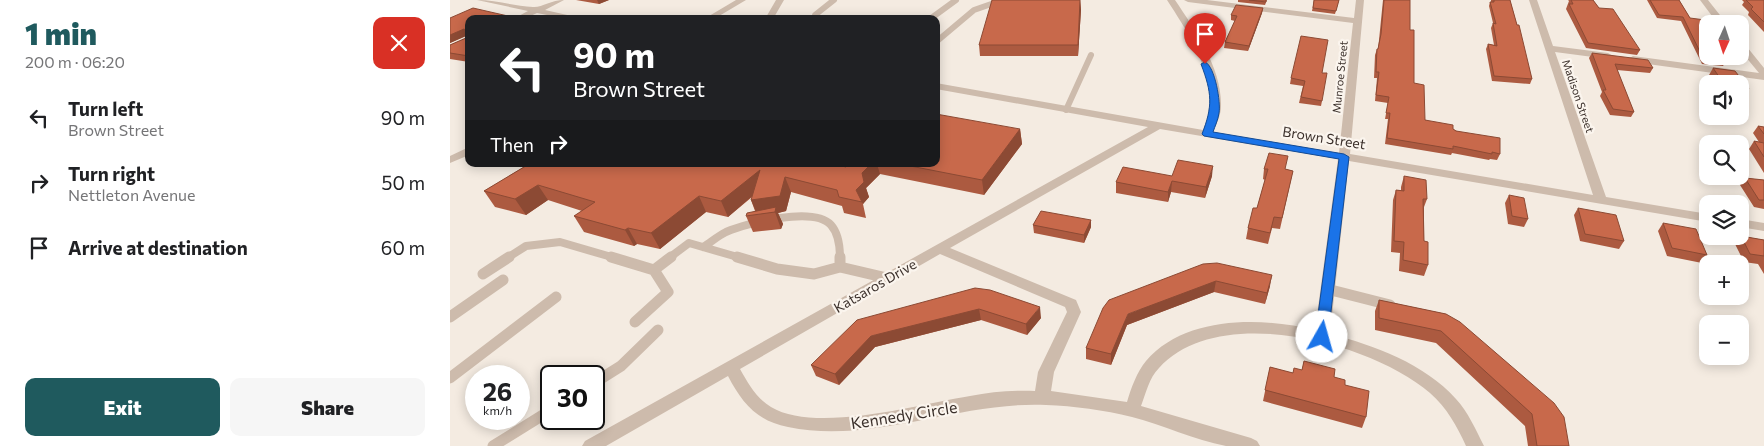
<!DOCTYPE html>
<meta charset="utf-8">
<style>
:root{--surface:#fff;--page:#f6f6f6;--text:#202124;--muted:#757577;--accent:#1f5a5e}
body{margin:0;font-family:Commissioner,sans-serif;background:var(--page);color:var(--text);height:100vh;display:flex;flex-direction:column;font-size:19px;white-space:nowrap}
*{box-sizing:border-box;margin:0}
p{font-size:16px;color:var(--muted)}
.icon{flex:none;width:28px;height:28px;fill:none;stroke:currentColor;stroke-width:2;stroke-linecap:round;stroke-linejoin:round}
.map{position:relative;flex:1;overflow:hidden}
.drawer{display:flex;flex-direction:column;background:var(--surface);width:450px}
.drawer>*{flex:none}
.top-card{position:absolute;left:15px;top:15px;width:475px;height:152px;border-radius:10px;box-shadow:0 2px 12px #0003;background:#202124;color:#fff;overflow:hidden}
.needle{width:32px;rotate:183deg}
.fabs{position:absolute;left:1249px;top:15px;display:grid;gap:10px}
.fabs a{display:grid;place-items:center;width:50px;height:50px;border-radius:10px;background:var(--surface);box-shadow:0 2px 12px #0003;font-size:25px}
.speed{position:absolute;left:15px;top:365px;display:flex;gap:10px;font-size:25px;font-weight:700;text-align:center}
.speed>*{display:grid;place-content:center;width:65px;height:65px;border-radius:50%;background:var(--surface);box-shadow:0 2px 12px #0003;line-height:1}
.speed small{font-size:12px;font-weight:400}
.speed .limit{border:2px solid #111;border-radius:8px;background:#fff;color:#111}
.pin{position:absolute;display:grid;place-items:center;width:42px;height:42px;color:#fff;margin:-51px -21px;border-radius:50% 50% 50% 0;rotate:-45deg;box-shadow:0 0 5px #0007}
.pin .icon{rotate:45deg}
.me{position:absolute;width:55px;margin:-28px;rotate:7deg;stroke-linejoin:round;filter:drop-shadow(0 0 4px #0008)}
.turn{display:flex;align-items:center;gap:18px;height:105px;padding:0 25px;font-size:22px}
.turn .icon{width:65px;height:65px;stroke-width:2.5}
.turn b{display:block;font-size:35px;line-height:42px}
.then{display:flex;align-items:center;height:48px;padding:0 25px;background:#0003;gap:10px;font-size:19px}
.round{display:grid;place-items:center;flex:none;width:52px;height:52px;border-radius:10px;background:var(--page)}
.head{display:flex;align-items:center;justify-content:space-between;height:85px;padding:0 25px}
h1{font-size:30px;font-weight:800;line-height:38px;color:var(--accent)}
.primary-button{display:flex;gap:10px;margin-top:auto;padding:10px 25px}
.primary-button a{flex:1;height:58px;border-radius:10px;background:var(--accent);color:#fff;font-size:20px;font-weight:800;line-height:58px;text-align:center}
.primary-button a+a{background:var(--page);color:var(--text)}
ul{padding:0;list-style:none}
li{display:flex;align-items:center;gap:15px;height:65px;padding:0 25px}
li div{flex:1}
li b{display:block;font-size:19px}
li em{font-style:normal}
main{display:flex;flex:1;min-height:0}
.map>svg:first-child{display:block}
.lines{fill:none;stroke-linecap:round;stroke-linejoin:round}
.lane-far2{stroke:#cdbbac;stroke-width:6}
.lane-far1{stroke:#cdbbac;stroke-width:8}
.lane{stroke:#cdbbac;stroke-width:11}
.street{fill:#cdbbac;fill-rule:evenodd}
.wall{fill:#ac5a40}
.shaded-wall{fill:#8c4a34}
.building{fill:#c8694b;stroke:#8c4a34}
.route{fill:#1a73e8;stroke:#114b97}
.labels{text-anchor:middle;stroke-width:4.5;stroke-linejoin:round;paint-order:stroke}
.far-street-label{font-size:11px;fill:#3b302b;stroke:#fbf5ee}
.street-label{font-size:14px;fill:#3b302b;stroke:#fbf5ee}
.near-street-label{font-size:16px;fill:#3b302b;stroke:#fbf5ee}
</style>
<main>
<section class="drawer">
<div class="head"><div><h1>1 min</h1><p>200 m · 06:20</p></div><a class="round" style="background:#d93025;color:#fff"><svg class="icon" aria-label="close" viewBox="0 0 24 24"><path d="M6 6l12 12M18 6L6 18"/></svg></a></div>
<ul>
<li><svg class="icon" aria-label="left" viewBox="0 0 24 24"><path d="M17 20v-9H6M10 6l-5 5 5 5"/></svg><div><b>Turn left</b><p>Brown Street</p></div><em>90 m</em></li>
<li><svg class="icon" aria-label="right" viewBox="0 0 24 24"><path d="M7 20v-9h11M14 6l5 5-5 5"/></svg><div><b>Turn right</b><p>Nettleton Avenue</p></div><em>50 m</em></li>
<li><svg class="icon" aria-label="arrive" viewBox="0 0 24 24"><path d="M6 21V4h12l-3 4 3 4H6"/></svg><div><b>Arrive at destination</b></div><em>60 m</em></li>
</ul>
<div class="primary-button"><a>Exit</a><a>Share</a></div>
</section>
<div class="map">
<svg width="1314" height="446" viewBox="0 0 1314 446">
<rect width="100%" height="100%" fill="#f4ebe1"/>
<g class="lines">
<!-- lane-far2 -->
<path class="lane-far2" d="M365,19v-4l19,-15
M480,19l26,-19
M486,42l38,-32 29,-10
M616,110l25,-55"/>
<!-- lane-far1 -->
<path class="lane-far1" d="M253,247c8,-5 15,-11 23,-15 21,-9 88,-26 105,-7 8,9 9,22 9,33
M57,258l19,-12 34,-4 55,16
M219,258l20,-15 52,15"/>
<!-- lane -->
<path class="lane" d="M161,257l43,13
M287,257l40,12 37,5 26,-7
M390,257v10l47,11
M33,274l26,-17
M877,289l63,16
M0,317l53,-37
M185,322l33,-30 -14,-22 17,-13
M0,378l106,-81
M144,383l27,-17 37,-36
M43,446l58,-36"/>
<!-- street -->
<path class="street" d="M27,0c19,0 37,6 56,7 8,1 18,-7 31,-7l-19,10 40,9h-18l-30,-6 -13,6h-11l15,-8z
M286,0h10l-32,19h-10z
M326,0h8l-11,19h-8z
M717,0h8c20,30 47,68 46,106 0,9 -4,17 -8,26l126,21 14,-130 -165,-21 -4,-2h23l147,18 2,-18h8l-14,154 243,41 -64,-195h8l16,46 55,7 5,3 -5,3 -53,-7 51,145 102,17v8l-359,-61 -19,173c44,11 95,30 126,65 12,13 20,31 28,47h-18c-9,-20 -19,-38 -36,-53 -59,-51 -212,-91 -271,-25 -10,10 -13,25 -18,38l110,32 6,3 3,5c-11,0 -24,0 -34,0 -32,-6 -63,-21 -94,-29 -28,-7 -58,-11 -86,-12 -87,-4 -174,40 -258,22 -31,-6 -46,-24 -60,-51l-122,70h-24l3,-5 563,-314 -212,-38v-6l267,47c20,-45 -12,-93 -36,-130zM710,129l178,30 -23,171c-52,-13 -130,-15 -169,31 -9,11 -15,27 -19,41l-76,-11 3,-19 27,-60 -5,-12 -126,-52zM490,254l125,53 2,5 -29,60 -3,19c-22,-1 -44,1 -65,5 -50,8 -154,38 -199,11 -15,-9 -23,-24 -31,-38z
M1250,0h8l19,24h-9z
M1290,41l3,1 21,26v12l-131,-18 -5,-3 5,-3 126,17 -19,-23z
M19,147v8l-19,8v-7z
M1290,219l24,4v8l-24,-4z"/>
</g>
<!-- wall -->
<path class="wall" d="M126,0h33l-10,4z
M630,0l1,10 -3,46h-98l-1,-11z
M788,0h29l-2,5 -27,-3z
M864,0h25l-4,14 -23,-3z
M933,0h27v30l4,53 11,37 28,9 47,25 -3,6 -7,-1 -1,1 -37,-7 -1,2 -66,-11 3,-25h-3l3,-16 -13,-2 2,-23h-3l1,-23 2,-6h1l1,-9z
M1041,0h19l22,79 -2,5 -38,-3 -6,-32 2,-5 6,1 -3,-17 2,-5 -4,-17 1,-4h1z
M1118,0h25l6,8 41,42 -3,5 -51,-7 -20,-39 3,-8z
M1197,0h32l11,18 34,40 -1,2 2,3 -2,3 -21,-2 -21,-43 -24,-3z
M1292,0h22v32l-16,-17 1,-3 -7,-7 2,-3z
M813,8l-1,5 -14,38 -24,-3 1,-6 10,-21 -4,-1v-5z
M0,18l19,1v43l-19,-3v-14l16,-7v-2l-16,7z
M1142,53l61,15 -3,5 -33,-3 17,42 -3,5 -21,-2 -10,-19 2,-4 -13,-34z
M1263,68l22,3 14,18 -5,7h-4v-12h-25l-6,-9z
M872,73v28l-1,5 -22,-3 4,-17 -13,-2 1,-6z
M1308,126l6,1v46l-15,-24 5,-8 5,1 -6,-9z
M570,129l2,15 -38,51 -104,-21 -14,14 3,9 -6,7 3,14 -22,-5 -2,-7 -51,-14 -5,19 -8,2 5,11 -2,5 -28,3 -7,-16 9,-5 -4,-11 1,-3 -24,20 -22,-5 -46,37 -23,-5 -3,2 -50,-14 -10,-16 8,-5 -34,-11 -22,15 -31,-8 -11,-16 45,-27 317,3 3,-3h87z
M814,169h21l8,2 -13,58 -8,-1 -4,16 -22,-5 2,-11 9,-20 8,-28 -2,-1z
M722,176h40l-7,22 -34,-6 -3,10 -52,-9v-11z
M954,176l23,23 -3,8v34l4,24 -4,11 -25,-5 1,-18 -9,-1 2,-52 3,-10h5v-3z
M1295,178l19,2v29l-10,-2 -14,-22z
M1059,195l19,24 -4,8 -16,-3 -3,-21z
M1128,208l46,33 -5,8 -39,-8 -6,-26z
M641,220v7l-7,16 -50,-10 -1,-8z
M1213,223l44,32 -5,8 -35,-7 -9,-25z
M1291,236l23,4v34l-6,-10 -14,-2 -9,-18z
M753,264l67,22 -5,18 -51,-12 -87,33 -16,40 -25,-6v-11z
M525,288l66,30 -14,17 -46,-15 -106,27 -36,38 -23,-9 -5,-11z
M929,300l67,14 123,132h-41l-3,-20 -89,-83 -61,-13v-19z
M854,361l30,16 11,8 21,32 -4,11 -99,-27 7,-34 22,6 10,-3z"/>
<!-- shaded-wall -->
<path class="shaded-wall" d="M147,0h12l-10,4z
M630,0l1,10 -3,46v-11z
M813,8l-1,5 -14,38 1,-5z
M14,29l4,6 -18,8v-8z
M570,129l2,15 -38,51 -2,-15z
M421,164h6l3,10 -14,14 3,9 -6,7 -7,-14 6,-17z
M763,166l-1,10 -7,22 1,-11z
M310,170l5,15 -37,32 -7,-16z
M335,177l6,15 -5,19 -8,2 5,11 -2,5 -6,-17 -18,2 -6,-14z
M722,181l-1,11 -3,10v-10z
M88,185l10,15 -22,15 -11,-16z
M249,196l7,16 -46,37 -9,-16z
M641,220v7l-7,16v-8z
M178,228l9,16 -3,2 -9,-16z
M822,275l-2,11 -5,18 2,-11z
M766,281l-2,11 -87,33 -16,40v-11l17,-40z
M590,307l1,11 -14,17 -1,-11z
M529,309l2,11 -106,27 -36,38 -4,-11 36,-38z"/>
<!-- building -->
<path class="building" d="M542,0h88l-2,45h-99z
M799,0h17v2z
M864,0h25l-3,11 -23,-3z
M934,0h26v30h4v53l10,2 1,35 28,5v4l3,2 44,7v16l-8,-2v2l-39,-8v3l-66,-11 3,-25h-4l3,-16 -13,-2 3,-23h-3l1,-23h1l3,-15z
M1044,0h16l7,25h2l13,54 -38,-3 -6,-32 9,2 -4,-23 3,1 -6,-22h4z
M1121,0h22l6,8 14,1 27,41 -52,-7 -19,-39h4z
M1200,0h29l11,18 15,2 3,4v32h16v2l-3,-1 4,6 -21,-3 -21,-43 -24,-2z
M1296,0h18v22l-13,-13 2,-2z
M786,5l27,3 -14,38 -24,-4 12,-26 -6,-1z
M23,8l48,11h-52v37l-19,-3v-8l16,-7 1,-7 -3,-2 -14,6v-17z
M851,36l27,4 -6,33h5l-5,28 -21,-4 4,-16 -14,-3z
M1142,53l56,7 5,8 -38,-4 19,48 -21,-3 -10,-19h3z
M1263,68l22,3 14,18 -9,-1v-4h-16z
M486,114l84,15 -38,51 -82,-16h36z
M1308,126l6,1v7z
M1304,141l10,2v14z
M819,153l19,3 -3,13 8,2 -11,47 -8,-1 -4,16 -22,-5 5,-20h4l11,-39h-4z
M728,160l35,6 -7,21 -34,-6 -4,11 -52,-10 7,-15 49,9z
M79,164h305l12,3 3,-3h22l-9,9 2,9 -8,8 6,12 -23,-5 -2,-7 -52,-13 -5,19 -29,4 9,-30 -39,31 -22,-5 -48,37 -23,-5 -3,2 -51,-14 21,-14 -57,-17 -23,14 -31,-8z
M954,176l22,4 1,19h-4l1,42 4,1v23l-25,-5 1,-18 -10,-1 2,-51 8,1z
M1295,178l19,2v20h-5z
M1059,195l15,3 4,21 -16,-3z
M326,207l-1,5 -29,4 1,-3z
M1128,208l38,7 8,26 -39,-7z
M591,211l50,9 -7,15 -51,-10z
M1213,223l33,6 11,26 -35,-7z
M1291,236l23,4v16l-14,-2z
M767,263l55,12 -5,18 -51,-12 -88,33 -17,40 -25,-6 17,-40 6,-8 94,-36z
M525,288l15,2 50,17 -14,17 -47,-15 -108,27 -36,38 -24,-9 46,-45z
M929,300l67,14 14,8 94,81 10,14 5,29h-32l-5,-32 -91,-83 -62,-13z
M854,361l31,8 -1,8 11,3v5l24,6 -3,26 -101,-27 5,-23 23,6 1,-5 8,2z"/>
<!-- route -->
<path class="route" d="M755,62c10,4 16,41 14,51 -1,7 -4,13 -6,19l131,22 5,3 -21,180 -2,4 -4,1 -5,-1 -2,-4 24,-178 -135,-23 -2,-2c11,-28 10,-41 -1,-70z"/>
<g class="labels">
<!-- far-street labels -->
<g class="far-street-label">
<text transform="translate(890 77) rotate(-84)" y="4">Munroe Street</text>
<text transform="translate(1128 96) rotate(71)" y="4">Madison Street</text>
</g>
<!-- street labels -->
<g class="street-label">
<text transform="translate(874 138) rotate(9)" y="5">Brown Street</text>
<text transform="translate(425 286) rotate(-30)" y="5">Katsaros Drive</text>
</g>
<!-- near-street labels -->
<g class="near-street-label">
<text transform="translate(454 415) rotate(-9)" y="6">Kennedy Circle</text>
</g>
</g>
</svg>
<div class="fabs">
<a><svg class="needle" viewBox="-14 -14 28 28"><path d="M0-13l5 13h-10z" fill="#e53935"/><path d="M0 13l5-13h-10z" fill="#757577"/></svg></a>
<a><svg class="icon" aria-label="sound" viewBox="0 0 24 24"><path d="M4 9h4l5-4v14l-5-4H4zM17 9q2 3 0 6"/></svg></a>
<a><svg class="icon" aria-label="search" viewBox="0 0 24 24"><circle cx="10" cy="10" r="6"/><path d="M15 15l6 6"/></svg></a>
<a><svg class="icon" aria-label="layers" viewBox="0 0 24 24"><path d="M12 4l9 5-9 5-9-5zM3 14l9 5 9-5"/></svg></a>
<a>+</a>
<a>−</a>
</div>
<div class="speed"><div>26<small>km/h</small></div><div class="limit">30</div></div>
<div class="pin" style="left:755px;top:64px;background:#d93025"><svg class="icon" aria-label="arrive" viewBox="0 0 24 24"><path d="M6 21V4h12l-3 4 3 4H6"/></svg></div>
<svg class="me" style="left:872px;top:337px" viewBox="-20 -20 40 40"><circle r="19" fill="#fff"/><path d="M0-13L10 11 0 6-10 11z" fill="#1a73e8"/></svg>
<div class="top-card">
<div class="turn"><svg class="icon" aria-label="left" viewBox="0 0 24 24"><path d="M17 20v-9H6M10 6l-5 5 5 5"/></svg><div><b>90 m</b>Brown Street</div></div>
<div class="then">Then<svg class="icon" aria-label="right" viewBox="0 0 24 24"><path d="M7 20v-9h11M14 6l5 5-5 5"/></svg></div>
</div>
</div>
</main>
